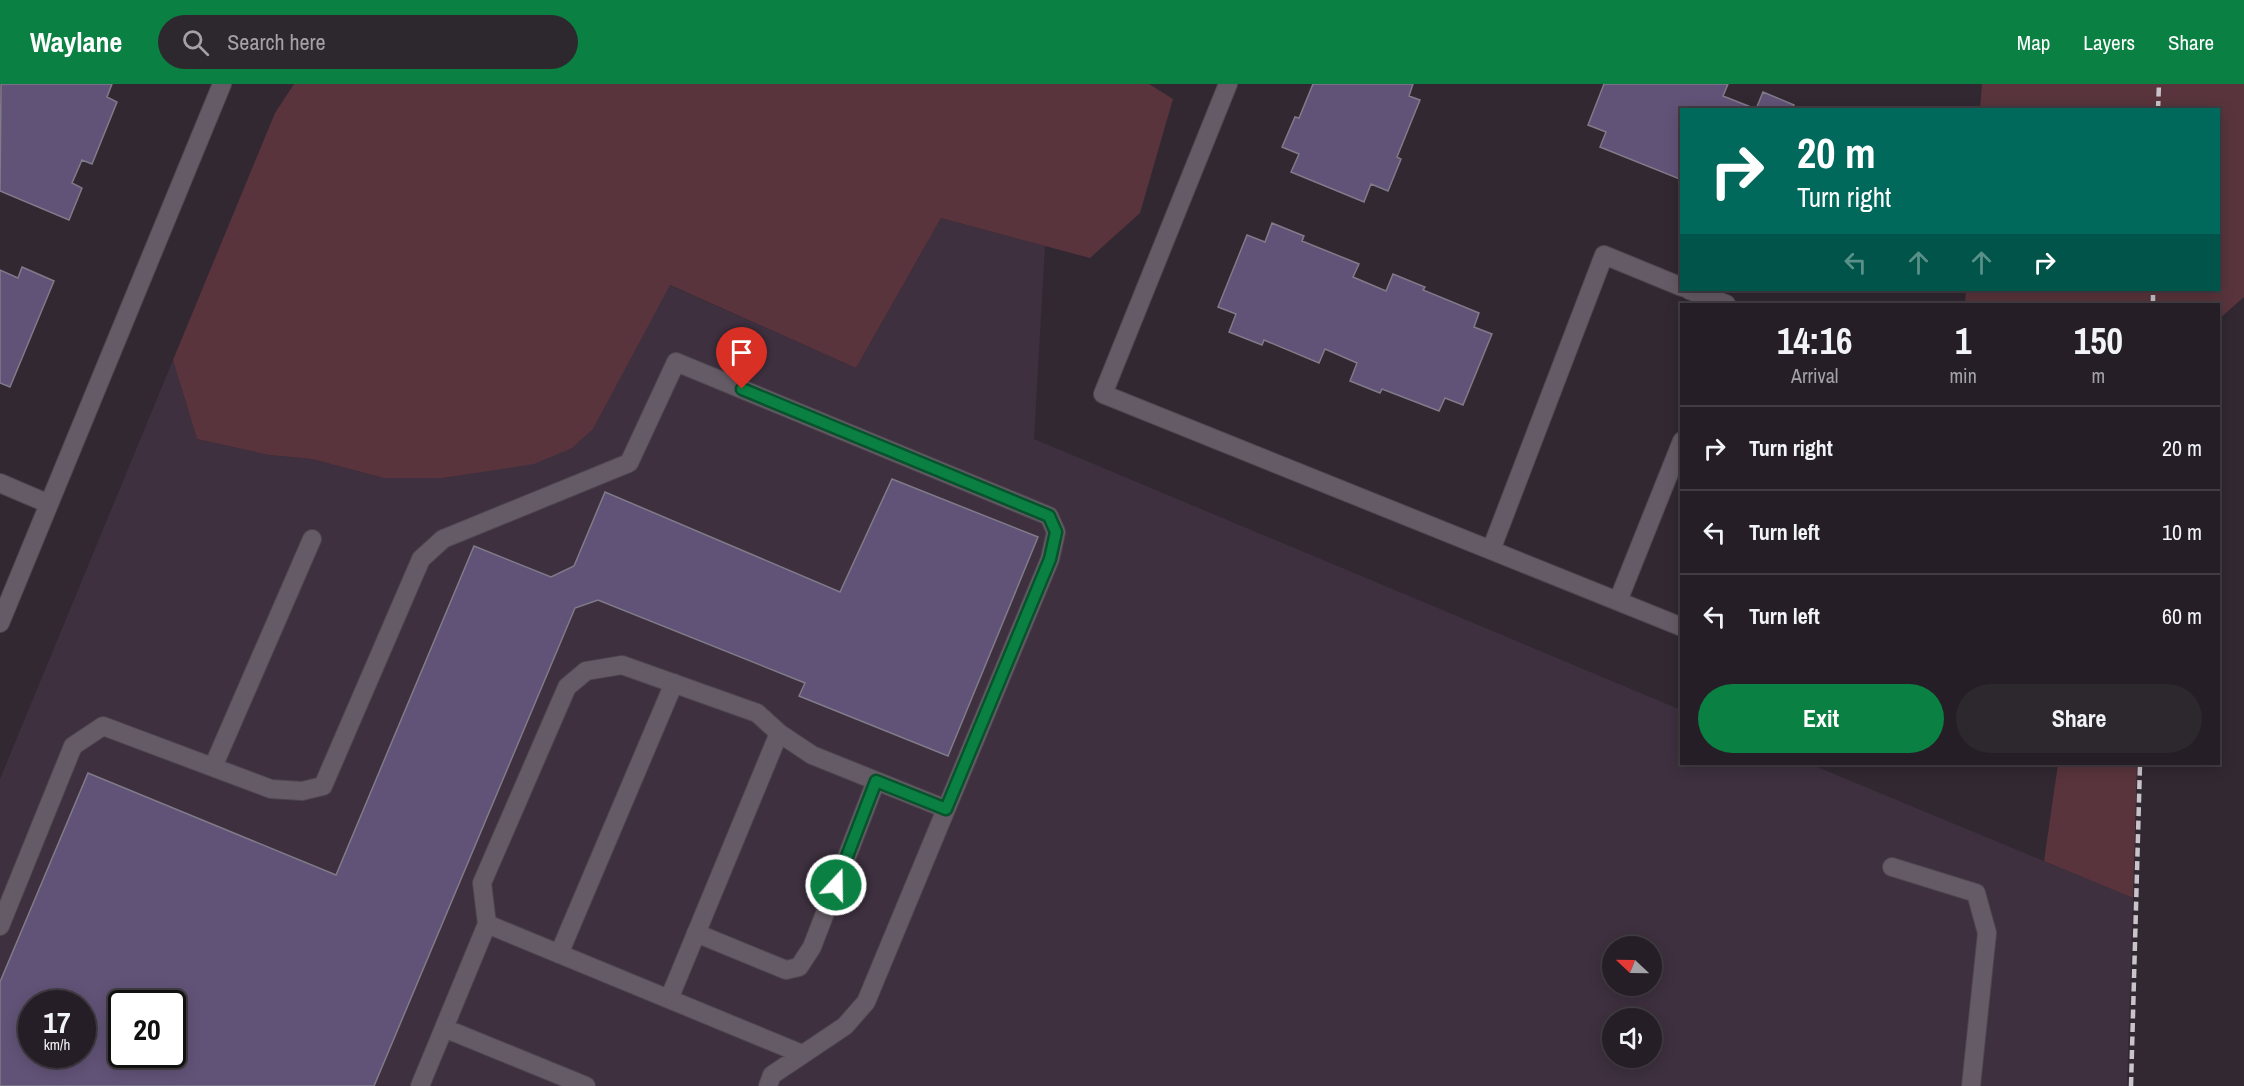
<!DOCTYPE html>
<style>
:root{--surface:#251e26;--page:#2d272e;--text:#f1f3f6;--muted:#a3a2a7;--line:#423c43;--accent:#0b8043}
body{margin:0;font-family:"Archivo Narrow",sans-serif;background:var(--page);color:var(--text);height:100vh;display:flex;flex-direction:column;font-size:22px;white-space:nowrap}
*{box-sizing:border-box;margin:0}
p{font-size:20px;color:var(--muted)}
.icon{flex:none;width:33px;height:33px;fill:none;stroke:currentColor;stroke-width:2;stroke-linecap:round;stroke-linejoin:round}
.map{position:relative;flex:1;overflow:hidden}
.drawer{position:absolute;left:1680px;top:219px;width:540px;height:462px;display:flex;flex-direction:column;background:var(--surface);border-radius:0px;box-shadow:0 3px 15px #0003,0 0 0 2px var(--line)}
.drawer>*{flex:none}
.hud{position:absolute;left:1680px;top:24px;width:540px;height:183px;border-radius:0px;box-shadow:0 3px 15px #0003,0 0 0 2px var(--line);background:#00695c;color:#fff;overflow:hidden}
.needle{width:39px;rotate:292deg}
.tools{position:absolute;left:1602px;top:852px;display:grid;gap:12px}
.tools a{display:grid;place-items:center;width:60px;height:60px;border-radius:50%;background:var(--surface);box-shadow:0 3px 15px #0003,0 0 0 2px var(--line);font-size:30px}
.speed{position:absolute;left:18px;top:906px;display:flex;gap:12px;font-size:30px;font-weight:700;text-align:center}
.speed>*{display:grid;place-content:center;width:78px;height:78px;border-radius:50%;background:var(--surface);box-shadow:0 3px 15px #0003,0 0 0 2px var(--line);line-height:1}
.speed small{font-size:15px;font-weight:400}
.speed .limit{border:3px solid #111;border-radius:9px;background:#fff;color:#111}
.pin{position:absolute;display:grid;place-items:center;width:51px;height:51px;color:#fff;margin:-62px -26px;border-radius:50% 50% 50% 0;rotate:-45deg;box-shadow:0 0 6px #0007}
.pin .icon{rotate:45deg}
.me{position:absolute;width:66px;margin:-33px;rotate:21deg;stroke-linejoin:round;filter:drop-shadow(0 0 4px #0008)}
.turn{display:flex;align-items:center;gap:21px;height:126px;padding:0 18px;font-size:27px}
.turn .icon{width:78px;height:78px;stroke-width:2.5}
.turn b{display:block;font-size:42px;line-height:51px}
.lanes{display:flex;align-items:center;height:57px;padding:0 18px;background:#0003;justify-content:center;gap:30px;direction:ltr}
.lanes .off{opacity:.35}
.eta{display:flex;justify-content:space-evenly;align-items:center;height:102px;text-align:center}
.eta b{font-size:36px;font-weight:700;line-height:42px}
.action{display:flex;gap:12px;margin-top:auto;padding:12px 18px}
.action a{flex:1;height:69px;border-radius:36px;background:var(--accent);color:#fff;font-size:24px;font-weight:700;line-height:69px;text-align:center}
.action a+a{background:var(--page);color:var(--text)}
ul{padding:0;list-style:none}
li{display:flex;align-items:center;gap:18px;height:84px;padding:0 18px;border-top:2px solid var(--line)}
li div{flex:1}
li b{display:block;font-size:22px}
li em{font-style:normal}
header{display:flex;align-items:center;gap:36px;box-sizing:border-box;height:84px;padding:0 30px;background:var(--accent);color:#fff}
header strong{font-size:28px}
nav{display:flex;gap:33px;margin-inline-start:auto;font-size:21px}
.search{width:420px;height:54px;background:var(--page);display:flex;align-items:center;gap:15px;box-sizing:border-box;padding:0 21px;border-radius:33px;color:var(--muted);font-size:22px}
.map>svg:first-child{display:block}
.built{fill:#3e303f;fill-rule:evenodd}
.green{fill:#59343c}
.building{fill:#615377;stroke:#807b89;stroke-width:1.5;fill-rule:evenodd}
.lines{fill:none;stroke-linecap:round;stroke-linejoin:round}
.minor-casing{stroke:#4e474f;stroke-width:20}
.minor{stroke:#655b66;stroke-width:18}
.rail{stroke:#c9c3ca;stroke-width:4.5;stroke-dasharray:9 4.5;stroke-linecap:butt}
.route-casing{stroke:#07532c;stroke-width:15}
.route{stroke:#0b8043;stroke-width:10}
</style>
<header>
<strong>Waylane</strong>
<div class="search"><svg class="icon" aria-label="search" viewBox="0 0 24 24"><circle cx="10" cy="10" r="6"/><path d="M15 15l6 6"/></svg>Search here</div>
<nav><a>Map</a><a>Layers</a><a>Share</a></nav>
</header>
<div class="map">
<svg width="2244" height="1002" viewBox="0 0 2244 1002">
<rect width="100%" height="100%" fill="#312832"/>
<!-- built -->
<path class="built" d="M941,134l104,28 -11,193 647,271 1,54h128l323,134 -6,188h-2127v-307l173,-419 24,79 72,16 43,4 72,19h58l41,-7 110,-42 76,-144 187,83zM1612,862h40v40h-40zM32,920h50v50h-50zM122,920h50v50h-50zM1612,934h40v40h-40z"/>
<!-- green -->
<path class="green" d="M294,0h855l24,15 -33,114 -50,45 -149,-40 -85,150 -186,-83 -77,144 -21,19 -38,16 -92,14h-58l-72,-19 -43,-4 -72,-16 -24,-79 102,-247z
M1982,0h262v213l-25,22 -1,-15h-253l1,-14h252v-180l-238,-1z
M2058,680h79l-4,134 -89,-37z"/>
<!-- building -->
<path class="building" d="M1,0h111l-5,13 10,5 -25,62 -10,-4 -10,23 10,5 -13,32 -69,-29z
M1313,0h100l-4,12 11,4 -23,57 4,2 -13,32 -17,-7 -7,18 -73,-30 8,-18 -17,-7 13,-30 4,1z
M1604,0h124l-5,12 33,13 7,-17 31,13 -1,5h-111v70l-82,-33 6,-15 -18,-7z
M1272,139l32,13 -2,5 57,23 -6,13 33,14 7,-17 32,13 -2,3 56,23 -5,14 18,7 -29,71 -18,-7 -6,13 -57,-22 -2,4 -30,-12 7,-18 -32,-14 -6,14 -55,-23 -2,5 -33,-13 7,-18 -18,-7 29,-72 18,7z
M22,183l32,14 -44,106 -10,-4v-113l18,8z
M892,395l146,58 -90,219 -149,-60 6,-13 -207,-83 -23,8 -201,478h-374v-104l88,-209 248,102 138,-329 77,31 23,-11 31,-74 235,100zM32,920h50v50h-50zM122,920h50v50h-50z"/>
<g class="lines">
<!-- minor casing -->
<g class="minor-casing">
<path id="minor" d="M1228,0l-125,310 579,233
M1689,206l37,14
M0,399l49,21
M1491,466l113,-295 78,32
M1618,517l64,-160
M0,539l222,-539
M213,683l99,-228
M1892,783l84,26 11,40 -16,153
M487,840l315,130
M0,842l73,-180 30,-20 168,63 31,2 21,-5 98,-227 22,-20 186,-76 47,-101 373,154 7,16 -6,27 -184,443 -21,24 -73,49 -4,11
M696,849l90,37 13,-3 13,-20 64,-166
M559,870l115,-271
M669,915l110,-266
M444,944l142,58
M420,1002l67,-162 -5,-41 85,-196 19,-16 36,-6 135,48 22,20 33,22 134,54"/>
</g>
<!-- minor -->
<use href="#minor" class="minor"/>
<!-- rail -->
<path class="rail" d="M2158,26l1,-26
M2153,220v-14
M2131,1002l9,-322"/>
</g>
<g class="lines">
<!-- route casing -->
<g class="route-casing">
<path id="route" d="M742,305l307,127 7,16 -6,27 -104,250 -70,-28 -40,104"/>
</g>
<!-- route -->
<use href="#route" class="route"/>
</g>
</svg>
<div class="tools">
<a><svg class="needle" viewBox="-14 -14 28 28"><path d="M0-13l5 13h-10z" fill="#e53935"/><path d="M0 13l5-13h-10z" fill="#a3a2a7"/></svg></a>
<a><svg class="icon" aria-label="sound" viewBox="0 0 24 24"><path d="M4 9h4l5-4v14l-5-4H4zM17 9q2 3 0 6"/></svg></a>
</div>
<div class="speed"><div>17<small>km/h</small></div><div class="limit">20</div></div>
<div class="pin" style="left:742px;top:305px;background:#d93025"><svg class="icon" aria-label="arrive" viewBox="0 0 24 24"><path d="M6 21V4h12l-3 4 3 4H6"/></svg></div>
<svg class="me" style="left:836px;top:801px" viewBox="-20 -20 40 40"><circle r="17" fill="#0b8043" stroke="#fff" stroke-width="3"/><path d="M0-11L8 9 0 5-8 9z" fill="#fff"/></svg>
<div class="hud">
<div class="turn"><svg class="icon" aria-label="right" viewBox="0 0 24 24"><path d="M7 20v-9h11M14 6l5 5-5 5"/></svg><div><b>20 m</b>Turn right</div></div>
<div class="lanes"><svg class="icon off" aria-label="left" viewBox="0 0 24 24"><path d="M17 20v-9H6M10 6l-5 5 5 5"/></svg><svg class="icon off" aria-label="ahead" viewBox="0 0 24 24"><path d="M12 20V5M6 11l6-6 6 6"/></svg><svg class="icon off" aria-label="ahead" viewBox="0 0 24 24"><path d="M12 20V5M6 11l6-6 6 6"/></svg><svg class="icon" aria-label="right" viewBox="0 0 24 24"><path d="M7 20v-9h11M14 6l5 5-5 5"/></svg></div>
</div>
<section class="drawer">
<div class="eta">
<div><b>14:16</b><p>Arrival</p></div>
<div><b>1</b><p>min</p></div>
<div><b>150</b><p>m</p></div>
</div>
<ul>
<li><svg class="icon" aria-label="right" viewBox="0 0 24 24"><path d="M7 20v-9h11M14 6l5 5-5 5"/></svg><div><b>Turn right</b></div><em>20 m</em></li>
<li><svg class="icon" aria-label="left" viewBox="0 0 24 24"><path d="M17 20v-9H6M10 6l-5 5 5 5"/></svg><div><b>Turn left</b></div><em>10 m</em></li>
<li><svg class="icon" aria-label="left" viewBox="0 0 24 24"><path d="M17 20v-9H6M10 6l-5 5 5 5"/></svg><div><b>Turn left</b></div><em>60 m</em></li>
</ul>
<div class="action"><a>Exit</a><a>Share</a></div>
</section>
</div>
